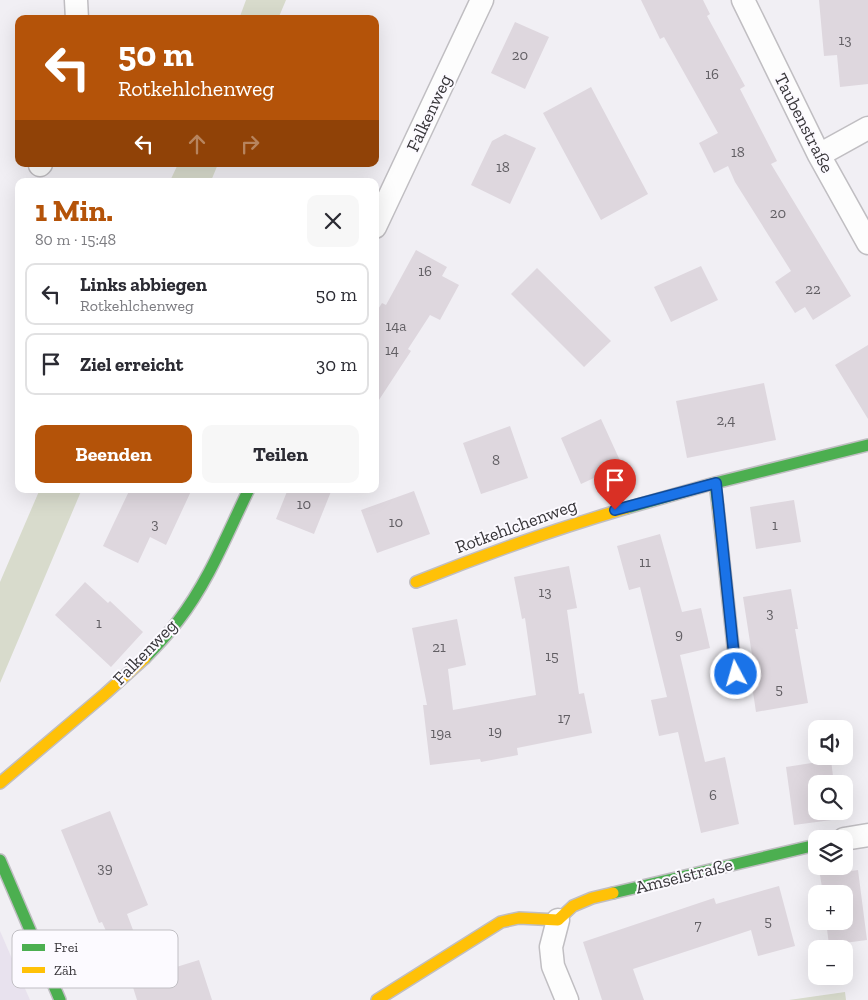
<!DOCTYPE html>
<html lang="de">
<meta charset="utf-8">
<style>
:root{--surface:#fff;--page:#f7f7f7;--text:#2b2b33;--muted:#7c7c81;--line:#e1e1e2;--accent:#b45309}
body{margin:0;font-family:"Zilla Slab",serif;background:var(--page);color:var(--text);height:100vh;display:flex;flex-direction:column;font-size:19px;white-space:nowrap}
*{box-sizing:border-box;margin:0}
p{font-size:16px;color:var(--muted)}
.icon{flex:none;width:28px;height:28px;fill:none;stroke:currentColor;stroke-width:2;stroke-linecap:round;stroke-linejoin:round}
.map{position:relative;flex:1;overflow:hidden}
.details{position:absolute;left:15px;top:178px;width:364px;height:315px;display:flex;flex-direction:column;background:var(--surface);border-radius:10px;box-shadow:0 5px 20px #0002}
.details>*{flex:none}
.guide{position:absolute;left:15px;top:15px;width:364px;height:152px;border-radius:10px;box-shadow:0 5px 20px #0002;background:#b45309;color:#fff;overflow:hidden}
.buttons{position:absolute;left:808px;top:720px;display:grid;gap:10px}
.buttons a{display:grid;place-items:center;width:45px;height:45px;border-radius:10px;background:var(--surface);box-shadow:0 5px 20px #0002;font-size:25px}
.pin{position:absolute;display:grid;place-items:center;width:42px;height:42px;color:#fff;margin:-51px -21px;border-radius:50% 50% 50% 0;rotate:-45deg;box-shadow:0 0 5px #0007}
.pin .icon{rotate:45deg}
.me{position:absolute;width:55px;margin:-28px;rotate:354deg;stroke-linejoin:round;filter:drop-shadow(0 0 4px #0008)}
.turn{display:flex;align-items:center;gap:18px;height:105px;padding:0 20px;font-size:22px}
.turn .icon{width:65px;height:65px;stroke-width:2.5}
.turn b{display:block;font-size:35px;line-height:42px}
.lanes{display:flex;align-items:center;height:48px;padding:0 20px;background:#0003;justify-content:center;gap:25px;direction:ltr}
.lanes .off{opacity:.35}
.round{display:grid;place-items:center;flex:none;width:52px;height:52px;border-radius:10px;background:var(--page)}
.summary{display:flex;align-items:center;justify-content:space-between;height:85px;padding:0 20px}
h1{font-size:30px;font-weight:700;line-height:38px;color:var(--accent)}
.cta{display:flex;gap:10px;margin-top:auto;padding:10px 20px}
.cta a{flex:1;height:58px;border-radius:10px;background:var(--accent);color:#fff;font-size:20px;font-weight:700;line-height:58px;text-align:center}
.cta a+a{background:var(--page);color:var(--text)}
ul{padding:0;list-style:none}
li{display:flex;align-items:center;gap:15px;height:62px;margin:0 10px 8px;padding:0 10px;border:2px solid var(--line);border-radius:10px}
li div{flex:1}
li b{display:block;font-size:19px}
li em{font-style:normal}
.map>svg:first-child{display:block}
.built{fill:#e8e2ee}
.green{fill:#d8dbcc}
.building{fill:#ded7de}
.lines{fill:none;stroke-linecap:round;stroke-linejoin:round}
.street-casing{stroke:#c0bec2;stroke-width:25}
.fast-casing{stroke:#c0bec2;stroke-width:14}
.slow-casing{stroke:#c0bec2;stroke-width:14}
.street{stroke:#fdfdfd;stroke-width:22}
.fast{stroke:#4caf50;stroke-width:11}
.slow{stroke:#ffc107;stroke-width:11}
.route-casing{stroke:#114b97;stroke-width:12}
.route{stroke:#1a73e8;stroke-width:9}
.labels{text-anchor:middle;stroke-width:4;stroke-linejoin:round;paint-order:stroke}
.number-label{font-size:15px;fill:#625f64}
.street-label{font-size:18px;fill:#373539;stroke:#fcfaff}
.key{fill:#fcfaff;stroke:#c1bfc4;stroke-width:1}
.key-label{font-size:14px;fill:#373539}
</style>
<div class="map">
<svg width="868" height="1000" viewBox="0 0 868 1000">
<rect width="100%" height="100%" fill="#f1eff4"/>
<!-- built -->
<path class="built" d="M0,931l30,69h-30z"/>
<!-- green -->
<path class="green" d="M246,0h40l-8,19h-39z
M178,164h40l-7,17h-41z
M40,489h42l-82,194v-101z
M845,992l1,8h-57z"/>
<!-- building -->
<path class="building" d="M641,0h62l7,14 -3,2 38,70 -5,3 37,72 -6,3 80,132 -38,24 -8,-13 -10,6 -20,-31 16,-11 -56,-89 -7,-16 -14,7 -15,-30 19,-10 -54,-96 -4,2z
M819,0h49v84l-28,3 -3,-32 -13,1z
M515,22l34,15 -24,52 -34,-16z
M591,87l57,107 -47,26 -58,-107z
M505,134l31,14 -26,56 -39,-19 21,-44z
M416,250l31,17 -5,9 17,9 -19,35 -10,-5 -22,34 3,2 -36,55v-92l7,-11 4,2z
M701,266l17,34 -47,22 -17,-35z
M537,268l74,73 -27,26 -73,-73z
M868,345v74l-33,-54z
M764,383l12,57 -89,18 -11,-57z
M601,419l21,46 -41,19 -20,-46z
M510,426l18,52 -47,16 -18,-51z
M130,489h62l-26,56 -16,-8 -12,26 -35,-17z
M288,489h44l-18,45 -38,-15z
M414,491l16,43 -53,19 -16,-43z
M794,500l7,42 -45,7 -6,-42z
M660,534l22,78 19,-4 9,40 -30,7 25,107 20,-5 14,67 -38,9 -23,-101 -19,4 -8,-36 16,-3 -27,-110 -11,3 -12,-44z
M569,566l8,42 -10,2 12,84 5,-1 8,40 -75,15 1,7 -37,7 -1,-3 -50,6 -7,-60h4l-15,-77 45,-9 9,46 -18,4 5,41 83,-15 -11,-77 -3,1 -8,-42z
M85,582l23,21 2,-2 33,31 -32,35 -56,-52z
M791,589l7,40h-3l13,74 -52,9 -5,-33v-4l4,-1 -12,-77z
M831,760l3,24h-18v27h22l1,8 -45,6 -8,-58z
M110,811l38,94 -21,9 6,16 -23,10 -8,-18 -3,1 -38,-93z
M858,870l9,70 -38,5 -3,-24h18v-27h-21l-3,-19z
M779,886l16,60 -37,10 -7,-26 -118,39 11,31h-42l-19,-58 131,-44 2,6z
M199,960l13,40h-75l-6,-19z"/>
<g class="lines">
<!-- street casing -->
<g class="street-casing">
<path id="street" d="M76,0l1,19
M743,0l76,155 49,88
M819,155l49,-27
M40,165l1,-1
M375,227l107,-227
M844,839l24,-4
M558,920l-7,27 2,19 14,34"/>
</g>
<!-- fast casing -->
<g class="fast-casing">
<path id="fast" d="M718,507l-3,-24 153,-38
M627,508l88,-25
M145,658c12,-12 23,-24 33,-37 31,-40 49,-87 71,-132
M0,860l60,140
M613,893l203,-48"/>
</g>
<!-- slow casing -->
<g class="slow-casing">
<path id="slow" d="M718,507l18,167
M416,582c69,-28 139,-53 211,-74
M0,783l105,-89 40,-36
M377,1000l124,-78 18,-4 39,2 15,-14 19,-8 21,-5"/>
</g>
<!-- street -->
<use href="#street" class="street"/>
<!-- fast -->
<use href="#fast" class="fast"/>
<!-- slow -->
<use href="#slow" class="slow"/>
</g>
<g class="lines">
<!-- route casing -->
<g class="route-casing">
<path id="route" d="M615,510l101,-27 20,191"/>
</g>
<!-- route -->
<use href="#route" class="route"/>
</g>
<g class="labels">
<!-- number labels -->
<g class="number-label">
<text x="845" y="45">13</text>
<text x="520" y="60">20</text>
<text x="712" y="79">16</text>
<text x="738" y="157">18</text>
<text x="503" y="172">18</text>
<text x="778" y="218">20</text>
<text x="425" y="276">16</text>
<text x="813" y="294">22</text>
<text x="396" y="331">14a</text>
<text x="392" y="355">14</text>
<text x="726" y="425">2,4</text>
<text x="496" y="465">8</text>
<text x="304" y="509">10</text>
<text x="396" y="527">10</text>
<text x="155" y="529">3</text>
<text x="775" y="530">1</text>
<text x="645" y="567">11</text>
<text x="545" y="597">13</text>
<text x="770" y="618">3</text>
<text x="99" y="628">1</text>
<text x="679" y="639">9</text>
<text x="439" y="652">21</text>
<text x="552" y="661">15</text>
<text x="779" y="694">5</text>
<text x="564" y="723">17</text>
<text x="495" y="736">19</text>
<text x="441" y="738">19a</text>
<text x="713" y="800">6</text>
<text x="105" y="873">39</text>
<text x="768" y="926">5</text>
<text x="698" y="930">7</text>
</g>
<!-- street labels -->
<g class="street-label">
<text transform="translate(429 113) rotate(-65)" y="6">Falkenweg</text>
<text transform="translate(804 123) rotate(63)" y="6">Taubenstraße</text>
<text transform="translate(516 526) rotate(-20)" y="6">Rotkehlchenweg</text>
<text transform="translate(145 652) rotate(-46)" y="6">Falkenweg</text>
<text transform="translate(684 876) rotate(-14)" y="6">Amselstraße</text>
</g>
</g>
<!-- legend -->
<rect x="12" y="930" width="166" height="58" rx="8" class="key"/>
<rect x="22" y="944" width="23" height="7" fill="#4caf50"/>
<rect x="22" y="967" width="23" height="6" fill="#ffc107"/>
<g class="key-label">
<text x="54" y="952">Frei</text>
<text x="54" y="975">Zäh</text>
</g>
</svg>
<div class="buttons">
<a><svg class="icon" aria-label="sound" viewBox="0 0 24 24"><path d="M4 9h4l5-4v14l-5-4H4zM17 9q2 3 0 6"/></svg></a>
<a><svg class="icon" aria-label="search" viewBox="0 0 24 24"><circle cx="10" cy="10" r="6"/><path d="M15 15l6 6"/></svg></a>
<a><svg class="icon" aria-label="layers" viewBox="0 0 24 24"><path d="M12 4l9 5-9 5-9-5zM3 14l9 5 9-5"/></svg></a>
<a>+</a>
<a>−</a>
</div>
<div class="pin" style="left:615px;top:510px;background:#d93025"><svg class="icon" aria-label="arrive" viewBox="0 0 24 24"><path d="M6 21V4h12l-3 4 3 4H6"/></svg></div>
<svg class="me" style="left:736px;top:674px" viewBox="-20 -20 40 40"><circle r="17" fill="#1a73e8" stroke="#fff" stroke-width="3"/><path d="M0-11L8 9 0 5-8 9z" fill="#fff"/></svg>
<div class="guide">
<div class="turn"><svg class="icon" aria-label="left" viewBox="0 0 24 24"><path d="M17 20v-9H6M10 6l-5 5 5 5"/></svg><div><b>50 m</b>Rotkehlchenweg</div></div>
<div class="lanes"><svg class="icon" aria-label="left" viewBox="0 0 24 24"><path d="M17 20v-9H6M10 6l-5 5 5 5"/></svg><svg class="icon off" aria-label="ahead" viewBox="0 0 24 24"><path d="M12 20V5M6 11l6-6 6 6"/></svg><svg class="icon off" aria-label="right" viewBox="0 0 24 24"><path d="M7 20v-9h11M14 6l5 5-5 5"/></svg></div>
</div>
<section class="details">
<div class="summary"><div><h1>1 Min.</h1><p>80 m · 15:48</p></div><a class="round"><svg class="icon" aria-label="close" viewBox="0 0 24 24"><path d="M6 6l12 12M18 6L6 18"/></svg></a></div>
<ul>
<li><svg class="icon" aria-label="left" viewBox="0 0 24 24"><path d="M17 20v-9H6M10 6l-5 5 5 5"/></svg><div><b>Links abbiegen</b><p>Rotkehlchenweg</p></div><em>50 m</em></li>
<li><svg class="icon" aria-label="arrive" viewBox="0 0 24 24"><path d="M6 21V4h12l-3 4 3 4H6"/></svg><div><b>Ziel erreicht</b></div><em>30 m</em></li>
</ul>
<div class="cta"><a>Beenden</a><a>Teilen</a></div>
</section>
</div>
